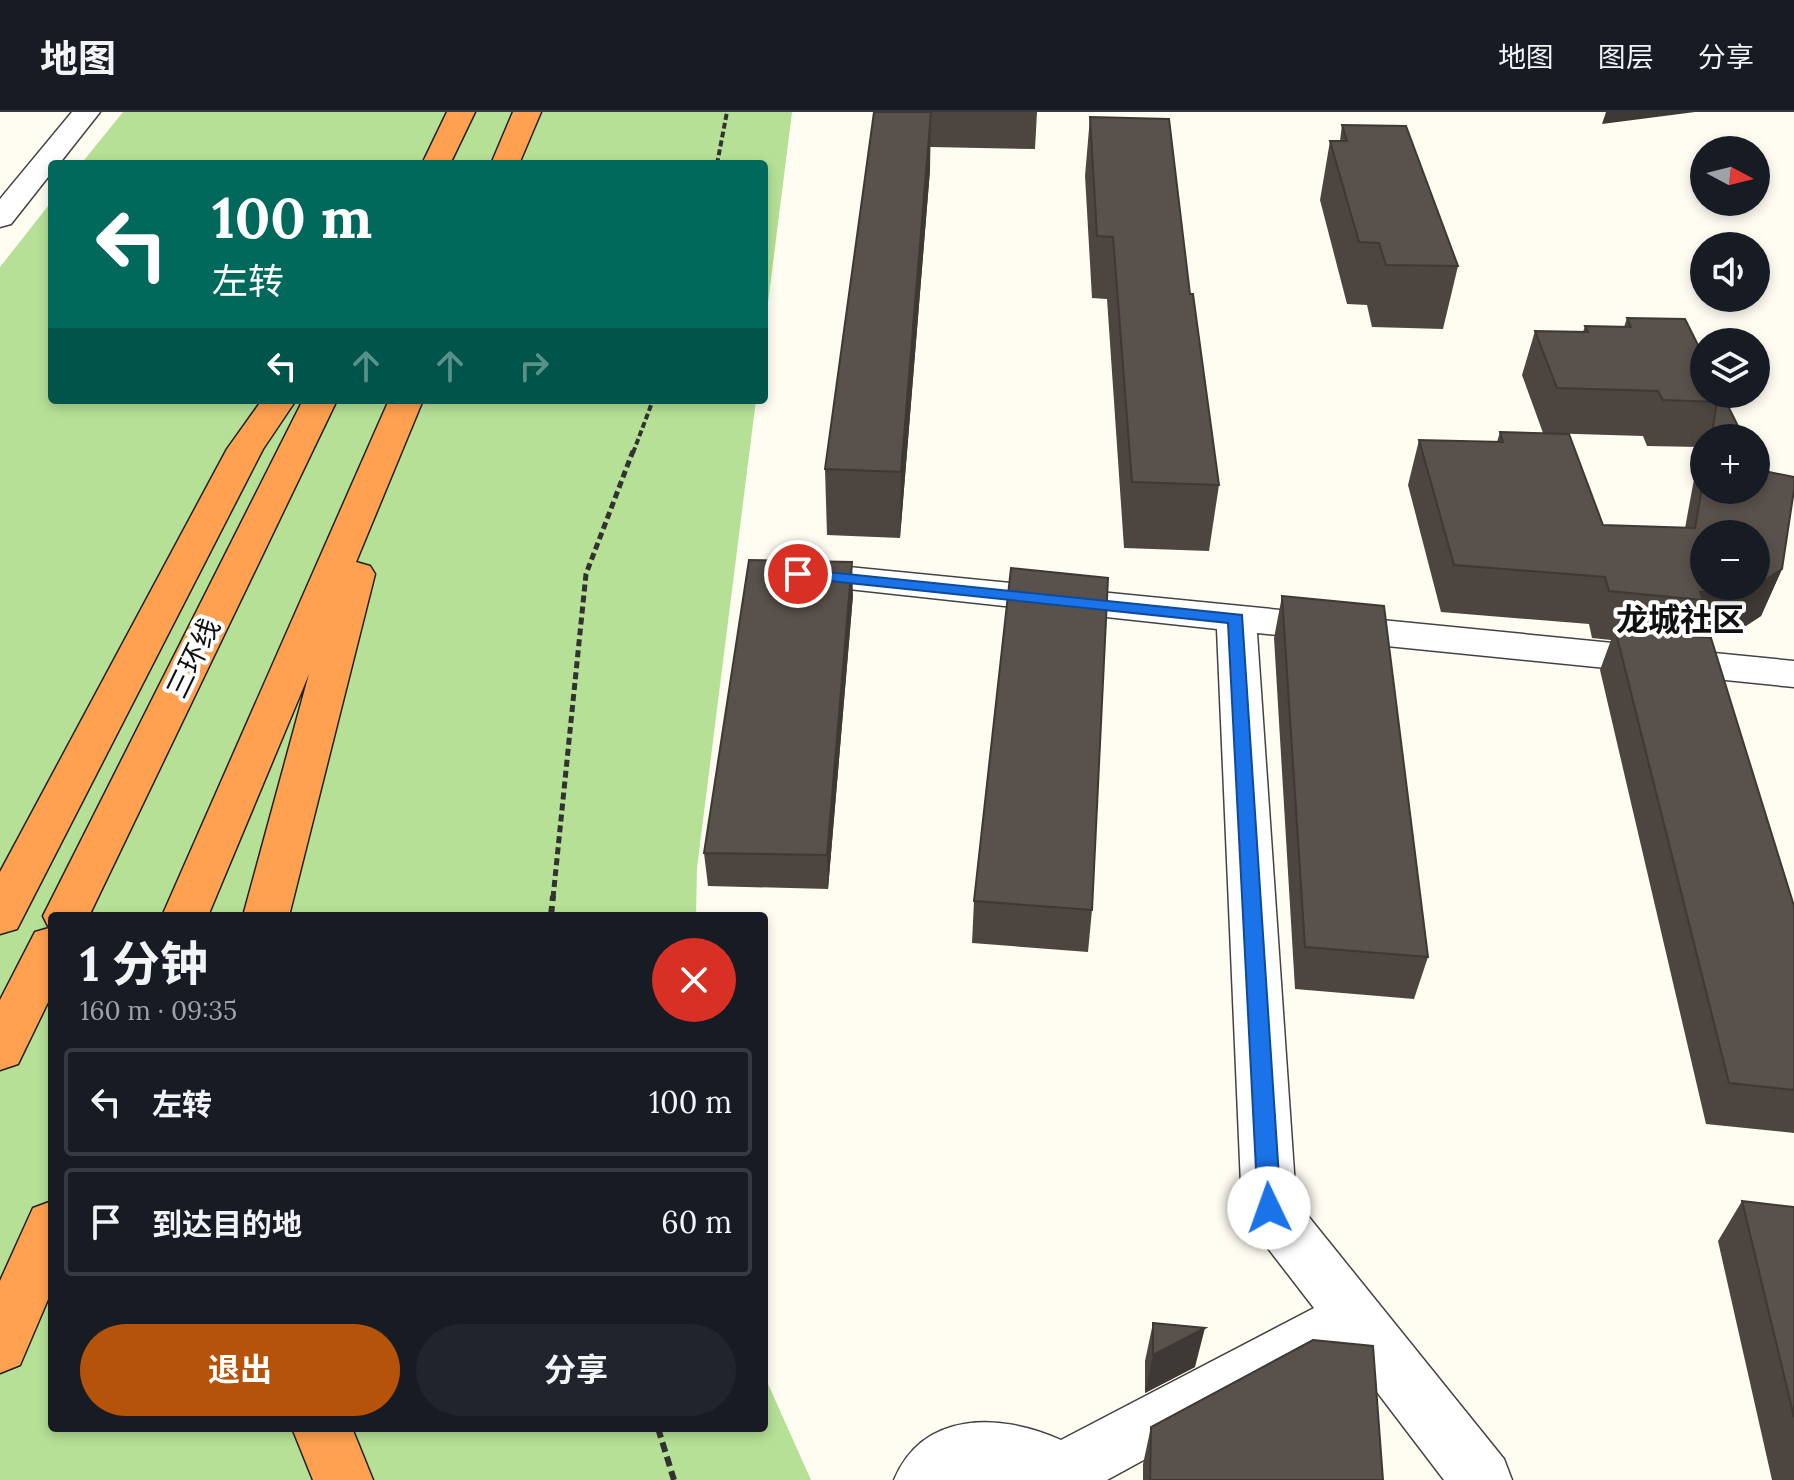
<!DOCTYPE html>
<html lang="zh">
<meta charset="utf-8">
<style>
:root{--surface:#171b24;--page:#20242c;--text:#f1f3f6;--muted:#9ea1a6;--line:#363941;--accent:#b45309}
body{margin:0;font-family:Lora,"Noto Sans SC",serif;background:var(--page);color:var(--text);height:100vh;display:flex;flex-direction:column;font-size:30px;white-space:nowrap}
*{box-sizing:border-box;margin:0}
p{font-size:26px;color:var(--muted)}
.icon{flex:none;width:44px;height:44px;fill:none;stroke:currentColor;stroke-width:2;stroke-linecap:round;stroke-linejoin:round}
.map{position:relative;flex:1;overflow:hidden}
.sheet{position:absolute;left:48px;top:800px;width:720px;height:520px;display:flex;flex-direction:column;background:var(--surface);border-radius:8px;box-shadow:0 4px 12px #0003}
.sheet>*{flex:none}
.top-card{position:absolute;left:48px;top:48px;width:720px;height:244px;border-radius:8px;box-shadow:0 4px 12px #0003;background:#00695c;color:#fff;overflow:hidden}
.needle{width:52px;rotate:97deg}
.buttons{position:absolute;left:1690px;top:24px;display:grid;gap:16px}
.buttons a{display:grid;place-items:center;width:80px;height:80px;border-radius:50%;background:var(--surface);box-shadow:0 4px 12px #0003;font-size:40px}
.pin{position:absolute;display:grid;place-items:center;width:68px;height:68px;color:#fff;margin:-34px;border:4px solid #fff;border-radius:50%;box-shadow:0 2px 8px #0007}
.me{position:absolute;width:88px;margin:-44px;rotate:357deg;stroke-linejoin:round;filter:drop-shadow(0 0 6px #0008)}
.turn{display:flex;align-items:center;gap:28px;height:168px;padding:0 32px;font-size:36px}
.turn .icon{width:104px;height:104px;stroke-width:2.5}
.turn b{display:block;font-size:56px;line-height:68px}
.lanes{display:flex;align-items:center;height:76px;padding:0 32px;background:#0003;justify-content:center;gap:40px;direction:ltr}
.lanes .off{opacity:.35}
.round{display:grid;place-items:center;flex:none;width:84px;height:84px;border-radius:42px;background:var(--page)}
.overview{display:flex;align-items:center;justify-content:space-between;height:136px;padding:0 32px}
h1{font-size:48px;font-weight:700;line-height:60px}
.button{display:flex;gap:16px;margin-top:auto;padding:16px 32px}
.button a{flex:1;height:92px;border-radius:48px;background:var(--accent);color:#fff;font-size:32px;font-weight:700;line-height:92px;text-align:center}
.button a+a{background:var(--page);color:var(--text)}
ul{padding:0;list-style:none}
li{display:flex;align-items:center;gap:24px;height:108px;margin:0 16px 12px;padding:0 16px;border:4px solid var(--line);border-radius:8px}
li div{flex:1}
li b{display:block;font-size:30px}
li em{font-style:normal}
header{display:flex;align-items:center;gap:48px;box-sizing:border-box;height:112px;padding:0 40px;background:var(--surface);border-bottom:2px solid var(--line)}
header strong{font-size:38px}
nav{display:flex;gap:44px;margin-inline-start:auto;font-size:28px}
.map>svg:first-child{display:block}
.forest{fill:#b6e096}
.lines{fill:none;stroke-linecap:round;stroke-linejoin:round}
.minor-casing{stroke:#434343;stroke-width:3}
.highway-casing{stroke:#212121;stroke-width:3}
.path-far2{stroke:#323232;stroke-width:4;stroke-dasharray:6 3;stroke-linecap:butt}
.path-far1{stroke:#323232;stroke-width:5;stroke-dasharray:7 4;stroke-linecap:butt}
.path{stroke:#323232;stroke-width:6;stroke-dasharray:10 5;stroke-linecap:butt}
.minor{fill:#fff;fill-rule:evenodd}
.highway{fill:#ffa150;fill-rule:evenodd}
.wall{fill:#4d4640}
.shaded-wall{fill:#3e3934}
.building{fill:#59514b;stroke:#3e3934;stroke-width:2}
.route{fill:#1a73e8;stroke:#114b97;stroke-width:2}
.labels{text-anchor:middle;stroke-width:8;stroke-linejoin:round;paint-order:stroke}
.street-label{font-size:28px;fill:#101010;stroke:#fff}
.quarter-label{font-size:32px;font-weight:bold;fill:#101010;stroke:#fff}
</style>
<header>
<strong>地图</strong>
<nav><a>地图</a><a>图层</a><a>分享</a></nav>
</header>
<div class="map">
<svg width="1794" height="1368" viewBox="0 0 1794 1368">
<rect width="100%" height="100%" fill="#fffdf2"/>
<!-- forest -->
<path class="forest" d="M123,0h669l-28,223v-171h-683z
M52,89v199h704l-59,468 -1,48h-644v512h712v-53l47,105h-811v-1213z"/>
<g class="lines">
<!-- minor casing -->
<g class="minor-casing">
<path id="minor" d="M72,0h28l-41,52h-7v8l-41,52 -11,3v-28z
M798,450l996,99v26l-537,-54 39,568 208,258 8,21h-68l-99,-130 -238,130h-213c29,-70 107,-67 167,-40l253,-132 -64,-83 -8,-17 -25,-579 -433,-47 -5,-8 5,-8z"/>
</g>
<!-- highway casing -->
<g class="highway-casing">
<path id="highway" d="M447,0h28l-25,52h-28z
M513,0h28l-22,52h-28z
M262,288h34l-33,49 -246,480 -17,5v-62l227,-423z
M303,288h34l-248,516h-37v78l-34,70 -18,6v-70l35,-68 14,-4 -6,-12z
M389,288h34l-67,162 14,4 5,8 -86,342h-46l66,-242 -101,242h-46z
M52,1089v89l-32,75 -20,8v-92l33,-73z
M292,1316h60l21,52h-60z"/>
</g>
<!-- path-far2 -->
<path class="path-far2" d="M717,52l10,-52
M633,341l20,-53"/>
<!-- path-far1 -->
<path class="path-far1" d="M553,786l33,-324 47,-123"/>
<!-- path -->
<path class="path" d="M551,804l2,-20
M658,1316l16,52"/>
<!-- minor -->
<use href="#minor" class="minor"/>
<!-- highway -->
<use href="#highway" class="highway"/>
</g>
<!-- wall -->
<path class="wall" d="M874,0h163l-2,37 -105,-2v23l-30,368 -73,-3 -2,-66z
M1090,5l100,177 29,191 -10,66 -85,-3 -17,-249 -15,-1 -7,-122z
M1342,13l116,141 -15,63 -71,-2 -5,-22 -20,-1 -27,-104 10,-59h10z
M1627,206l95,76 22,44h-40v52l78,79 -21,47 -20,13 -45,8 98,269v227l-88,-9 -106,-454 11,-30 -19,-2 -3,-14 -148,-12 -33,-127 11,-45 78,2 3,-10 103,93 82,3 15,-81 -53,-1 -4,-10 -100,-3 -21,-58 13,-44 48,1 2,-6 39,1z
M853,483l-25,294 -120,-3 -4,-33z
M1282,484l146,361 -14,42 -119,-10 -21,-351z
M974,789l118,9 -4,42 -116,-9z
M1742,1089l52,6v273h-22l-54,-239z
M1153,1211l42,44 -50,26v-32z
M1151,1315l232,53h-240v-16z"/>
<!-- shaded-wall -->
<path class="shaded-wall" d="M931,0l-1,58 -30,368 1,-66z
M1606,0h89l-93,12z
M852,450l1,33 -25,294 -1,-34z
M1782,457l-21,47 -20,13 -54,9 16,-38 -3,-8 37,-6h19v-3z
M1205,1216l-10,39 -50,26 8,-38z"/>
<!-- building -->
<path class="building" d="M874,0h57l-30,360 -76,-3z
M1090,5l79,2 21,175h3l26,191 -87,-3 -19,-245 -16,-1z
M1342,13l64,1 52,140 -72,-1 -7,-22 -20,-1 -29,-101h17z
M1627,206l58,1 19,38v37h18l22,44h-33l6,-36 -54,-2 -5,-9 -101,-3 -22,-57 53,1 -3,-6 46,1z
M1500,320l69,2 34,91 92,3 9,-52v14h52v-27l3,7 35,7v13l-12,79 -20,13 -6,1v-49h-52v52h33l-37,6 3,8 -94,-9 -4,-14 -151,-12 -35,-125 84,2z
M749,448l103,2 -25,293 -123,-2z
M1011,456l97,10 -16,332 -118,-9z
M1282,484l102,10 44,351 -123,-10z
M1615,517l96,9 83,268v184l-65,-7z
M1742,1089l52,6v210z
M1153,1211l52,5 -52,27z
M1313,1228l60,6 10,134h-233l1,-53z"/>
<!-- route -->
<path class="route" d="M798,457l444,46 39,593 -4,7 -8,3 -8,-3 -3,-7 -30,-585 -436,-46v-6z"/>
<g class="labels">
<!-- street labels -->
<g class="street-label">
<text transform="translate(193 546) rotate(-64)" y="10">三环线</text>
</g>
<!-- quarter labels -->
<g class="quarter-label">
<text x="1680" y="519">龙城社区</text>
</g>
</g>
</svg>
<div class="buttons">
<a><svg class="needle" viewBox="-14 -14 28 28"><path d="M0-13l5 13h-10z" fill="#e53935"/><path d="M0 13l5-13h-10z" fill="#9ea1a6"/></svg></a>
<a><svg class="icon" aria-label="sound" viewBox="0 0 24 24"><path d="M4 9h4l5-4v14l-5-4H4zM17 9q2 3 0 6"/></svg></a>
<a><svg class="icon" aria-label="layers" viewBox="0 0 24 24"><path d="M12 4l9 5-9 5-9-5zM3 14l9 5 9-5"/></svg></a>
<a>+</a>
<a>−</a>
</div>
<div class="pin" style="left:798px;top:462px;background:#d93025"><svg class="icon" aria-label="arrive" viewBox="0 0 24 24"><path d="M6 21V4h12l-3 4 3 4H6"/></svg></div>
<svg class="me" style="left:1269px;top:1096px" viewBox="-20 -20 40 40"><circle r="19" fill="#fff"/><path d="M0-13L10 11 0 6-10 11z" fill="#1a73e8"/></svg>
<div class="top-card">
<div class="turn"><svg class="icon" aria-label="left" viewBox="0 0 24 24"><path d="M17 20v-9H6M10 6l-5 5 5 5"/></svg><div><b>100 m</b>左转</div></div>
<div class="lanes"><svg class="icon" aria-label="left" viewBox="0 0 24 24"><path d="M17 20v-9H6M10 6l-5 5 5 5"/></svg><svg class="icon off" aria-label="ahead" viewBox="0 0 24 24"><path d="M12 20V5M6 11l6-6 6 6"/></svg><svg class="icon off" aria-label="ahead" viewBox="0 0 24 24"><path d="M12 20V5M6 11l6-6 6 6"/></svg><svg class="icon off" aria-label="right" viewBox="0 0 24 24"><path d="M7 20v-9h11M14 6l5 5-5 5"/></svg></div>
</div>
<section class="sheet">
<div class="overview"><div><h1>1 分钟</h1><p>160 m · 09:35</p></div><a class="round" style="background:#d93025;color:#fff"><svg class="icon" aria-label="close" viewBox="0 0 24 24"><path d="M6 6l12 12M18 6L6 18"/></svg></a></div>
<ul>
<li><svg class="icon" aria-label="left" viewBox="0 0 24 24"><path d="M17 20v-9H6M10 6l-5 5 5 5"/></svg><div><b>左转</b></div><em>100 m</em></li>
<li><svg class="icon" aria-label="arrive" viewBox="0 0 24 24"><path d="M6 21V4h12l-3 4 3 4H6"/></svg><div><b>到达目的地</b></div><em>60 m</em></li>
</ul>
<div class="button"><a>退出</a><a>分享</a></div>
</section>
</div>
